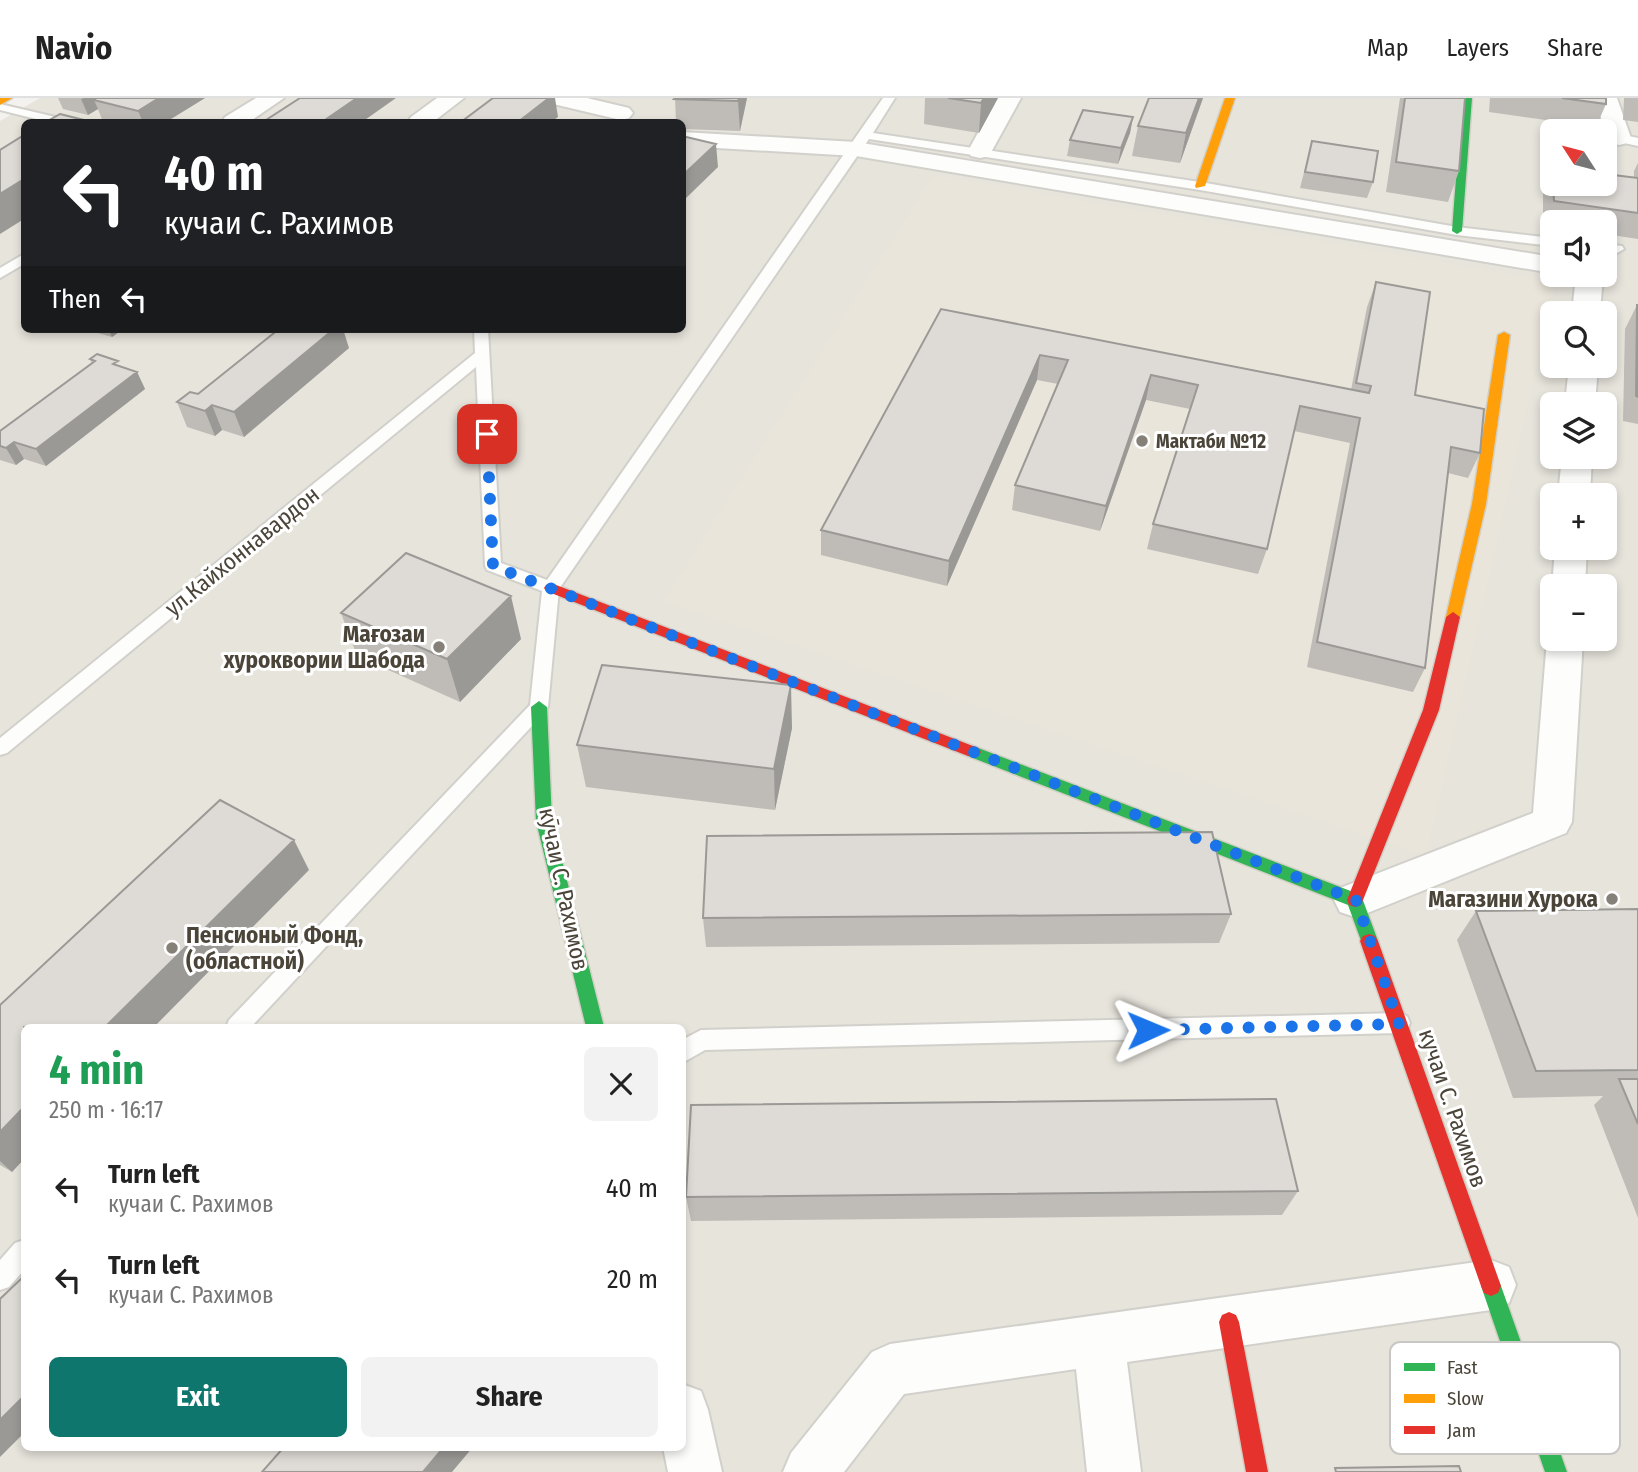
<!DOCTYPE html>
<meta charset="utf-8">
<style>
:root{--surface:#fff;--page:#f2f2f2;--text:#222;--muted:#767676;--line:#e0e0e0;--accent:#0f766e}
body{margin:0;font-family:"Fira Sans Condensed",sans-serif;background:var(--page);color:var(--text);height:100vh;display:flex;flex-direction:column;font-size:26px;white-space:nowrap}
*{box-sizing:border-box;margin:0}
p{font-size:23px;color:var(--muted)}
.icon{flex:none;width:38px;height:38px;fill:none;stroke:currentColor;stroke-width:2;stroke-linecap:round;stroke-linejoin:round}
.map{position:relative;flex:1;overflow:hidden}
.drawer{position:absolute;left:21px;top:926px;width:665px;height:427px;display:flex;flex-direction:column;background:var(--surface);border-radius:10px;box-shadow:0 4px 10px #0003}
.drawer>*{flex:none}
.guide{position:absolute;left:21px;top:21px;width:665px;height:214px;border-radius:10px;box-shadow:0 4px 10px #0003;background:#202124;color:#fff;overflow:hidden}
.needle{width:46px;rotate:306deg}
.buttons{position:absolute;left:1540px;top:21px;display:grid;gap:14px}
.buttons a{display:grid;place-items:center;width:77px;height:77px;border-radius:10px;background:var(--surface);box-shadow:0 4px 10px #0003;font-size:35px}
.pin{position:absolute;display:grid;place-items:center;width:60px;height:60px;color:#fff;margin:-30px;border-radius:14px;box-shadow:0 4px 10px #0006}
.me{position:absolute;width:77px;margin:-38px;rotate:89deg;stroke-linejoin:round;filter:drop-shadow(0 0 5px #0008)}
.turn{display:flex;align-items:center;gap:24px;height:147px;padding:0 28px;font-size:32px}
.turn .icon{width:91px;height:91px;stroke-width:2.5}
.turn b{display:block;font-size:49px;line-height:60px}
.then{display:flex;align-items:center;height:66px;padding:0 28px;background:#0003;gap:14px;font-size:26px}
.round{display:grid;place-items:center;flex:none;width:74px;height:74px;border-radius:10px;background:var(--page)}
.summary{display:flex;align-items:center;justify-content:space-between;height:119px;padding:0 28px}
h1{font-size:42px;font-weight:700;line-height:52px;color:#1e9e55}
.cta{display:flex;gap:14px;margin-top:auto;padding:14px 28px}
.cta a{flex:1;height:80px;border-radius:10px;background:var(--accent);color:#fff;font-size:28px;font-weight:700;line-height:80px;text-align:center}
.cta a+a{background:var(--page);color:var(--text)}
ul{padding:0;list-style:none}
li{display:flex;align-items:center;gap:21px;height:91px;padding:0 28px}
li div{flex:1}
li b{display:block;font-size:26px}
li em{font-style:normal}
header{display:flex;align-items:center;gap:42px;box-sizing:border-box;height:98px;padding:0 35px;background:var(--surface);border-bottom:2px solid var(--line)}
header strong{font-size:33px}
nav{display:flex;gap:38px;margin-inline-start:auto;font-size:24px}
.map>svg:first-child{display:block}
.residential{fill:#e7e4dc;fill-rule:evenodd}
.education{fill:#eae5da}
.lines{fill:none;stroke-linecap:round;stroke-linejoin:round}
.lane-casing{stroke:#d2d0cb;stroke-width:4}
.street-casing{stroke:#d2d0cb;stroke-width:4}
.fast-casing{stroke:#d3cfc5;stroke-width:3}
.slow-casing{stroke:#d3cfc5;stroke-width:3}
.jam-casing{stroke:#d3cfc5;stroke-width:3}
.lane{fill:#fdfdfc;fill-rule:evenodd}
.street{fill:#fdfdfc;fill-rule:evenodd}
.fast{fill:#30b455;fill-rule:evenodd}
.slow{fill:#ff9f0a;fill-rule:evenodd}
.jam{fill:#e5322d;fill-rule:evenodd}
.wall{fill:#bfbcb8}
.shaded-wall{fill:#9b9996}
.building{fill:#dedbd6;stroke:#9b9996;stroke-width:2}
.route{stroke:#1a73e8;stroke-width:12;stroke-dasharray:0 21.6}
.poi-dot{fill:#868178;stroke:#fff;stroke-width:2.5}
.labels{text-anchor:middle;stroke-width:6;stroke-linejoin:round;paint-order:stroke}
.far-poi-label{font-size:19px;font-weight:bold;fill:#4b4439;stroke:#fff;text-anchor:start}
.street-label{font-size:23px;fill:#4b4439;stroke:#fff}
.poi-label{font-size:23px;font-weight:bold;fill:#4b4439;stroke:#fff;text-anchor:end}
.key{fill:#fff;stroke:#c9c7c4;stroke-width:2}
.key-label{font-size:19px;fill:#4b4439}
</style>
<header>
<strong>Navio</strong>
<nav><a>Map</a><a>Layers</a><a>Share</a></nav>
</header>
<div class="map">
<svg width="1638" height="1374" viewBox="0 0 1638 1374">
<rect width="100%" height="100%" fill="#f4f2ee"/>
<!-- residential -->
<path class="residential" d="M40,0h1581l17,2v1372h-1638v-1351zM24,24h658v207h-658zM1552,33h53v53h-53zM1552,124h53v53h-53zM1552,215h53v53h-53zM1552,306h53v53h-53zM1552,397h53v53h-53zM1552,488h53v53h-53zM24,929h658v420h-658z"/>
<!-- education -->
<path class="education" d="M934,77l621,107 -129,574 -762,-255z"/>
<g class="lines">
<!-- lane casing -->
<g class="lane-casing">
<path id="lane" d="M883,0h12l-22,35 327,49 257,45 95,11v8l-95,-11 -257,-45 -331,-51 -310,450 -11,118 -3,5 -294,315h-25l3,-7 301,-315 12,-114 -55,-21 -2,-4 -9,-199 -469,386 -7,2v-17l475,-385 -1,-24h14l13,234 46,17z
M0,6l64,15 2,3h-18l-48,-12z
M1619,36l19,4v8l-23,-5v-6z
M1605,146l17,2 2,3 -7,4 -12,-1z
M24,156v10l-24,14v-10z
M1399,915l8,3 3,7 -3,7 -8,3 -694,17 -23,13v-23l19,-10z
M24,1142v30l-15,17 -9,3v-30l15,-17z"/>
</g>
<!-- street casing -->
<g class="street-casing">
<path id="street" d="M256,0h28l-35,24h-27l3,-5z
M437,0h27l-31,24h-25l3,-5z
M545,0h42l42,10 4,5 -4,5 -8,2 -72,-17z
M997,0h24l-32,58 -9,2 -9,-2 -3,-5z
M1593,0h24l14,40 -4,5 -8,2 -8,-2z
M682,34l174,10 696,115v16l-696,-117 -174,-10z
M1576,177h27l-3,38h-28z
M1569,268h29l-3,38h-30z
M1562,359h30l-2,38h-32z
M1555,450h32l-2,38 -33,2z
M1552,533v8h31l-11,183 -6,11 -196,79 -15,5 -15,-5 -6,-12 6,-12 193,-75 14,-174z
M1491,1162l18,7 7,18 -7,18 -18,7 -364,52 14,110h-54l-11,-103 -172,25 -60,78h-61l8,-19 81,-101 18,-8z
M682,1286l19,7 7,19 14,62h-54l-5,-25h19z"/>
</g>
<!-- fast casing -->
<g class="fast-casing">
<path id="fast" d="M1462,0h10l-10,133 -5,3 -5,-3z
M539,603l8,6 5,114 52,206h-18l-50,-206 -5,-114z
M973,648l388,149 17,46 -3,5 -6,2 -6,-2 -15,-41 -380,-149 -3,-4z
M1491,1178l7,3 3,7 66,186h-22l-64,-186 3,-7z"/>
</g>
<!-- slow casing -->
<g class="slow-casing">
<path id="slow" d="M0,0h12l-12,7z
M1225,0h10l-30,88 -9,2 -1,-2z
M1504,234l6,3 -24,169 -26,113 -7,5 -7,-5 26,-113 26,-169z"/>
</g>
<!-- jam casing -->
<g class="jam-casing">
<path id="jam" d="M551,485l427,165 3,4 -3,4h-10l-422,-165 -2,-3 2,-3z
M1453,514l7,5 -21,93 -78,195 -6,2 -6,-2 -2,-5 76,-190 23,-93z
M1369,836l6,2 3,5 123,345 -3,7 -7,3 -7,-3 -3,-7 -121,-345 3,-5z
M1229,1214l7,3 3,7 29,150h-22l-27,-150 3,-7z"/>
</g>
<!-- lane -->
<use href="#lane" class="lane"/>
<!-- street -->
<use href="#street" class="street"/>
<!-- fast -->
<use href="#fast" class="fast"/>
<!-- slow -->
<use href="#slow" class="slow"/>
<!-- jam -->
<use href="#jam" class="jam"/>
</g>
<!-- wall -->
<path class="wall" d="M58,0h147l-39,24h-63l-5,-13 -10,6 -25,-6z
M675,0h72l-7,33 -58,-2v-7h-6z
M925,0h73l-19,35 -55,-9z
M1149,0h54l-23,65 -48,-7 6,-30z
M1400,0h65l-6,73 -11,31 -62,-10z
M1490,0h116v6l-10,23 -107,-15z
M1624,0h14v24l-15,-2z
M1133,19l-3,16 -12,31 -51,-8 3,-16z
M1312,43l61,41 -6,16 -67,-10z
M1638,65v76l-33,-5v-12h-53v4l-9,-1v-35l9,-23v17h53l29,-6v-7z
M1376,184l39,113 65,58 -12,25 -20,-5 -23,195 -12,24 -106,-25 43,-224 -56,-12 -27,118 -9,25 -111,-25 6,-25 37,-115 -44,-9 -46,131 -88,-21 3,-25 43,-101 -21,-4 -90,206 -126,-31v-25l120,-221 410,81 16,-83z
M1637,207h1v119l-15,-3 2,-92z
M83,231h40l-11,8z
M349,250l-105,89 -22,-7 -7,6 -28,-9 -10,-25 21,-8z
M90,261l47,13 8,17 -99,77 -22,-7 -8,6 -16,-5v-29l92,-68z
M341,515l180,26 -61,63 -103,-46z
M792,630l-17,82 -189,-23 -9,-42z
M309,772l-285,157v132l-12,13 -12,-7v-160z
M1638,811v309l-44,-113 9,-9 -90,2 -56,-158 19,-29z
M1231,816l-12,29 -513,4 -3,-29z
M1298,1093l-16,24 -591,6 -5,-24z"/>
<!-- shaded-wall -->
<path class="shaded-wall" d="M84,0h32l-22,2 4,9 -10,6 -7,-16z
M159,0h46l-39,24h-23l-5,-11z
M357,0h39l-34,24h-40z
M549,0h6l3,19 -7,5h-33z
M739,0h8l-7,33 -2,-30z
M984,0h14l-19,35 2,-30z
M1199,0h4l-23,65 6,-30z
M1133,19l-3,16 -12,31 3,-16z
M716,46l2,23 -36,35v-26z
M24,81v40l-24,15v-40z
M108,231h15l-11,8z
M325,231h18l6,19 -105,89 -10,-25z
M1040,257l-3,25 -90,206 2,-25z
M137,274l8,17 -99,77 -10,-17z
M1151,277l-5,25 -46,131 6,-25z
M212,307l10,25 -7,6 -10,-25z
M14,344l10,17 -8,6 -10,-17z
M511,498l10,43 -61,63 -13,-43z
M791,587l1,43 -17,82 -1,-41z
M294,742l15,30 -155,157h-49z
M24,1009v52l-12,13 -12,-11v-29z
M24,1298v37l-24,24v-37z
M444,1349h29l-21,25h-29z"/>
<!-- building -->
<path class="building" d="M97,0h62l-21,13 -44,-11z
M300,0h57l-35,24h-59z
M493,0h56l-31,24h-57z
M675,0h64l-1,3 -64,-2z
M948,0h36l-3,5z
M1149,0h50l-13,35 -48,-7z
M1405,0h60l-6,73 -63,-9z
M1562,0h44v6z
M1083,12l50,7 -12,31 -51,-8z
M60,16l32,8h-46z
M24,37v44l-24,15v-44z
M682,38l34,8 -34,32z
M1312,43l66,10 -5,31 -68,-10z
M1605,76l33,4v35l-84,-12 -1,-17h52z
M1376,184l54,10 -15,103 69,14 -4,44 -29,-6 -26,221 -108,-26 43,-224 -60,-12 -33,143 -114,-25 45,-139 -47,-10 -45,131 -91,-21 53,-125 -28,-5 -91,206 -128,-31 120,-221 428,84 2,-7 -15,-3z
M1637,207h1v92l-2,-1z
M279,231h55l-100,83 -22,-7 -7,6 -28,-9 13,-10 8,2z
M97,256l21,7 -5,3 24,8 -101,77 -22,-7 -8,6 -6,-2v-15l95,-70 -5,-2z
M406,455l105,43 -64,63 -106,-46z
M602,567l189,20 -17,84 -197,-24z
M220,702l74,40 -189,187h-81v80l-24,25v-127z
M1212,734l19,82 -528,4 4,-82z
M1638,811v161l-102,1 -60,-160z
M1619,981h19v45z
M1276,1001l22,92 -612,6 5,-92z
M24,1178v120l-24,24v-121z
M284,1349h160l-21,25h-161z
M1459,1368l2,6h-125l-1,-4z"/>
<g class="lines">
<!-- route -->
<path class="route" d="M487,336l6,132 863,334 43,124 -251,6"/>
</g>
<!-- markers -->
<g class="poi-dot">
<circle cx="1142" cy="343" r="7"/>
<circle cx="439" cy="549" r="7"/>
<circle cx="1612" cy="801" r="7"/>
<circle cx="172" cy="850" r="7"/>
</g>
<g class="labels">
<!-- far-poi labels -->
<g class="far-poi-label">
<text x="1156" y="350">Мактаби №12</text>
</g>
<!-- street labels -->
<g class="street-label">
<text transform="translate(242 453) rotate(-39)" y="8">ул.Кайхоннавардон</text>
<text transform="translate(564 791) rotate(78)" y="8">кӯчаи С. Рахимов</text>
<text transform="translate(1453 1010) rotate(71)" y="8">кучаи С. Рахимов</text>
</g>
<!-- poi labels -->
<g class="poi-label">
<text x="425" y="544">Мағозаи<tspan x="425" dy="26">хуроквории Шабода</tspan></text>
<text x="1598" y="809">Магазини Хурока</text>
<text x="186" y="845" text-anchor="start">Пенсионый Фонд,<tspan x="186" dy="26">(областной)</tspan></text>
</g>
</g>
<!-- legend -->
<rect x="1390" y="1244" width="230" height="112" rx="10" class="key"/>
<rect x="1404" y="1265" width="31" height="8" fill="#30b455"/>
<rect x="1404" y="1296" width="31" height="9" fill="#ff9f0a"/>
<rect x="1404" y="1328" width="31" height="8" fill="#e5322d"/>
<g class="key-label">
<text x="1447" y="1276">Fast</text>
<text x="1447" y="1307">Slow</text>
<text x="1447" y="1339">Jam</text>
</g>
</svg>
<div class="buttons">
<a><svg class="needle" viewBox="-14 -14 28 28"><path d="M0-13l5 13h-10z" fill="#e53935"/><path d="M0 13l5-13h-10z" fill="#767676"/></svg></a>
<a><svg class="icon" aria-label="sound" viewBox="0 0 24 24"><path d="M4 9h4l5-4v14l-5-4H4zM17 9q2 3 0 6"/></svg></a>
<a><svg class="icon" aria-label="search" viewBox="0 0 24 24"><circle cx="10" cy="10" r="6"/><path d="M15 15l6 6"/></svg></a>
<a><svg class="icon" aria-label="layers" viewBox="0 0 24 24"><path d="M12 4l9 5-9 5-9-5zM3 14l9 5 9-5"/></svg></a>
<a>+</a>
<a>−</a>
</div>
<div class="pin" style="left:487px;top:336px;background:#d93025"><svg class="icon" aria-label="arrive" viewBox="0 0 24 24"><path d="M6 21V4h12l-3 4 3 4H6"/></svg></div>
<svg class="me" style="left:1148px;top:932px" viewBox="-20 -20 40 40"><path d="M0-17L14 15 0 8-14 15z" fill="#1a73e8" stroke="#fff" stroke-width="4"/></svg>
<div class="guide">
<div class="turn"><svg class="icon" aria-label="left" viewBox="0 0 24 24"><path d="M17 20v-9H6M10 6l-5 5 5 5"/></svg><div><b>40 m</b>кучаи С. Рахимов</div></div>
<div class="then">Then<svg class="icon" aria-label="left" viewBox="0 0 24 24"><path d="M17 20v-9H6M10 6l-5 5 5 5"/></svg></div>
</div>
<section class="drawer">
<div class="summary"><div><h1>4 min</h1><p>250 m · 16:17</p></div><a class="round"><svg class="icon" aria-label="close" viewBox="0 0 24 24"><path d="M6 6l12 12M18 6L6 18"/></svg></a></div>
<ul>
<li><svg class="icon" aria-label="left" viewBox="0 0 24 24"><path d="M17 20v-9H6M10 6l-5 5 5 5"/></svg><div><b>Turn left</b><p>кучаи С. Рахимов</p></div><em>40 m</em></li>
<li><svg class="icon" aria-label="left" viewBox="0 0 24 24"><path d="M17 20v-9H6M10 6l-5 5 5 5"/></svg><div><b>Turn left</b><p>кучаи С. Рахимов</p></div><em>20 m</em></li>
</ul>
<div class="cta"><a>Exit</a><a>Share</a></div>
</section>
</div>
